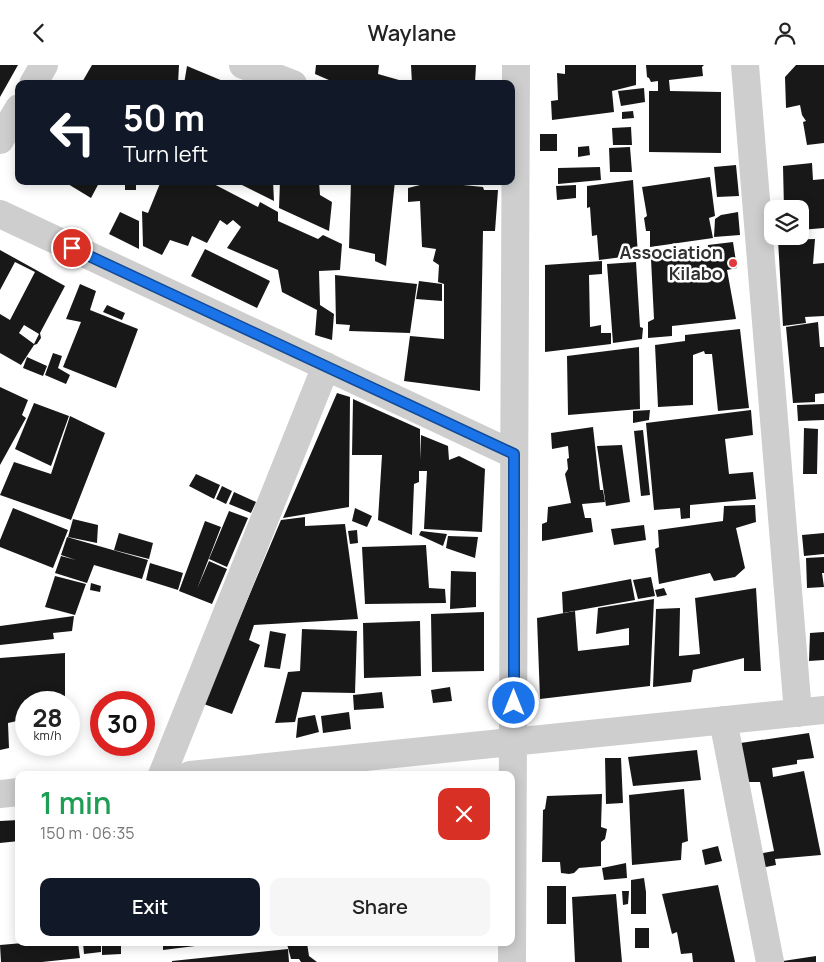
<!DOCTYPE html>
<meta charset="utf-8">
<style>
:root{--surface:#fff;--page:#f6f6f6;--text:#222;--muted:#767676;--accent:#111827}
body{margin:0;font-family:Manrope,sans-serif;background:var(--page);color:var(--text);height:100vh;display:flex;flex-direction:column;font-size:19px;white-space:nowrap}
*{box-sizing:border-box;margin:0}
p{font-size:16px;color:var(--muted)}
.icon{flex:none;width:28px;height:28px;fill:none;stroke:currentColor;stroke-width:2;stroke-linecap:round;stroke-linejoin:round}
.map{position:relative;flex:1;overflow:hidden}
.details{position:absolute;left:15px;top:706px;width:500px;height:175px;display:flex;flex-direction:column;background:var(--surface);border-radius:10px;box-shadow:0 2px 12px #0003}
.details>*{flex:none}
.banner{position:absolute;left:15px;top:15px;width:500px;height:105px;border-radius:10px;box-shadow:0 2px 12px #0003;background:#111827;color:#fff;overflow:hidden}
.fabs{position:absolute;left:764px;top:135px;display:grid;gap:10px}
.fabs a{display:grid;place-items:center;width:45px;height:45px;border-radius:10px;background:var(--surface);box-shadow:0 2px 12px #0003;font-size:25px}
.speed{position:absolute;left:15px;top:626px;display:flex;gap:10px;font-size:25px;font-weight:700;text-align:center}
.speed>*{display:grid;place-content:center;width:65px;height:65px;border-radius:50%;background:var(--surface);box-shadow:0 2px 12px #0003;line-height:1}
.speed small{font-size:12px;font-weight:400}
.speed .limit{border:8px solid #d22;background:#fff;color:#111}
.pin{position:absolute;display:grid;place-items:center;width:42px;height:42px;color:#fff;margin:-21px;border:2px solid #fff;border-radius:50%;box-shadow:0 1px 5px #0007}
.me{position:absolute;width:55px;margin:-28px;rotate:0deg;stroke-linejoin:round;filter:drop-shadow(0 0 4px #0008)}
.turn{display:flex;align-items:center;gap:18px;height:105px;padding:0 25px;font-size:22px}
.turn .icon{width:65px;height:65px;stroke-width:2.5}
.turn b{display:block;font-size:35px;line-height:42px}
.round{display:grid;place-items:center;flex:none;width:52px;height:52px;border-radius:10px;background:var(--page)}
.headline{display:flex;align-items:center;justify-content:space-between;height:85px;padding:0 25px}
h1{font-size:30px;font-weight:600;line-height:38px;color:#1e9e55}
.button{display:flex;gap:10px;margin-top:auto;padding:10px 25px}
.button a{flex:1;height:58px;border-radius:10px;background:var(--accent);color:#fff;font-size:20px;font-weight:600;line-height:58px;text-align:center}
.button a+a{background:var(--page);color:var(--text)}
header{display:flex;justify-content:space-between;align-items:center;height:65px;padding:0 25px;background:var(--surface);font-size:22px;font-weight:600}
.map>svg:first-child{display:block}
.building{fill:#181818;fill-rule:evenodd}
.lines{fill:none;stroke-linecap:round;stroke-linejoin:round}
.minor{stroke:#cecece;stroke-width:28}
.route-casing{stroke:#114b97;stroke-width:12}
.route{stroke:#1a73e8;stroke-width:9}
.poi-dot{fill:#e2393c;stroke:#fff;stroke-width:2}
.labels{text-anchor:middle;stroke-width:5;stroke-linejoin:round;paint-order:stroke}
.poi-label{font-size:18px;font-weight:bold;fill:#313131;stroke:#fff;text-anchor:end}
</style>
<header><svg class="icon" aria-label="back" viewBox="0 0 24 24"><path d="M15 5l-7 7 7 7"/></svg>Waylane<svg class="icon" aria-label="person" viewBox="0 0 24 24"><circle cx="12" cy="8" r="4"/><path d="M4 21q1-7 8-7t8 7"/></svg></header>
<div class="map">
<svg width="824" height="897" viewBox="0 0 824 897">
<rect width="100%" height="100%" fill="#fff"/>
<!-- building -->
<path class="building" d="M0,0h18l-18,32z
M92,0h87l-1,19h-97z
M316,0h63l-1,9 21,6v4h-61l-23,-10z
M411,0h65l-1,18 -63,1z
M565,0h71v20l-24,6 2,21 -62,8 -1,-19 7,-1 -1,-27 8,1z
M646,0h58l-2,2 1,9 -34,4 1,11 51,1v61l-72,-1v-61h9v-10l-7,1 -2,-4 -2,-1z
M796,0h28v78l-17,2 -4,-23 3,-1 -4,-6 -2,-10 -14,3 -1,-31z
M187,1l43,18h-46z
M644,23l1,14 -24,4 -3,-15z
M633,46l1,7 -12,1v-7z
M631,62l1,18h-19l-1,-17z
M540,69h17v17h-17z
M589,81l1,9 -12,2v-10z
M630,82l2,25h-22l-1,-24z
M812,98l1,17 11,-1v49l-24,2v-21h-16l-1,-43z
M736,100l3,31 -22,1 -3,-30z
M600,102l1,13 -43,4v-16z
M710,112l5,39 -6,2 4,20 -63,9v-16h-4l-2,-13 3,-2 -5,-29z
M633,115l5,75 -39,5 -2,-25 -5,1 -2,-29 -3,1v-22z
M63,116h37l-9,17z
M125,116h11v9h-11z
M161,116h47l50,26 2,-5 18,10v9l40,18 5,-4 19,9 -2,26 -21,1 1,34 14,9 -2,26 -17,-5 2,-25 -35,-18 -4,-22 -51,-22 14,-21 -8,-7 -6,5 -7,-5 -13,23 -15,-7 -4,10 -18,-6 -8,15 -19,-9 -1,-35 6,2z
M234,116h39l1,20z
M280,116h39l1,14 12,7 -3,29 -50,-23z
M351,116h44l-9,85 -11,-5v-7l-26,-6z
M423,116l60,6 1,3h14l-3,41h-12l-3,160 -76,-10 6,-45 34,3v-55l-6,-2 1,-17 -6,-4 3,-12 -14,-2 -2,-46 -12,1v-14l12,-3z
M576,120v13l-19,2 -1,-14z
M120,147l19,9v28l-30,-15z
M738,147l2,23 -26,2 1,-18 6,-4z
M815,174l-2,25 11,-1v53l-19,1 1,6 -23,3 -5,-86z
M733,177l4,26 -10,2 9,49 -64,7v10l-24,2v-16l6,-3 -3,-60 56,-4 1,-10z
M205,184l65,32 -13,27 -66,-32z
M0,185l65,36 -25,47 1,5 -4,6 -3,1 -13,20 -21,-12v-39l10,6 25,-48 -20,-10 -15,28zM24,260l15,9 -5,10 -15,-11z
M602,196v13l-13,1 1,52 11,-2v8h10v11l-66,8v-87z
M636,197l4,65 3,1 -1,11 -29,4 -6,-79z
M335,210l82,9 -7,49 -61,-2 1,-6 -14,-1z
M419,216l23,3v17l-26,-2z
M80,219l16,7 -6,19 48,19 -22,59 -53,-21 18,-45 -15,-3z
M107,240l18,8 -3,7 -19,-8z
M818,257l2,25h4v46l-9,1v8l-22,1 -7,-76z
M740,264l9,79 -31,3 -6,-57h-7l-1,-3 -11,4v50l-35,2 -3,-62 30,-4v-6z
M639,282l1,62 -72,6 -1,-59z
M53,288l9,3 -4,12 12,7 -4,9 -21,-9z
M27,292l20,9 -4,10 -20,-8z
M0,322l28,13 -6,15 4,3 -26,47z
M337,328l13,4 -1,110 -66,11z
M353,334l67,30v31l1,-25 27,11 1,14 10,-4 26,13 -3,63 -58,-3 3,-58h-8v11l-5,2 -2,51 -34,-15 4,-65h-30z
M34,338l35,13 -18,50 -36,-17z
M824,339v16l-26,1 -1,-16z
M650,345l-1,10 -16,3v-12z
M751,345l2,25 -28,4 4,35 24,-2 3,27 -66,6v13l-9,1 -1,-11 -26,2 -8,-87z
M70,351l35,17 -34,87 -71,-25 14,-33 37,12z
M593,362l7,63h3l2,12 -23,2 3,14h6l2,14 -51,9v-17l5,-2 1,-15 23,-4 -6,-29 3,-5 -1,-10 2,-1 -1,-12 -16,3 -1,-16z
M804,363l14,1 -1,45h-14z
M643,365l7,65 -9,1 -7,-65z
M622,380l8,57 -24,4 -9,-60z
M196,409l24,11 -6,14 -25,-13z
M222,421l10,5 -6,13 -10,-5z
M234,427l22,10 -5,11 -22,-9z
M755,440l1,17 -20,6 9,40 -10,9 -21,4 -4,-8 -51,11 -4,-35 4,-2 -1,-17 65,-9 1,-15z
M13,443l55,22 -15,38 -53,-21v-7z
M355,443l17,8 -5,11 -15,-6z
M229,446l19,7 -21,49 -18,-8z
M305,452v9l40,-2 13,95 -104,6 -5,15 11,5 -28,69 -34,-12 38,-80h2l43,-102z
M73,454l25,6 -1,18 -29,-6z
M205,456l16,6 -24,62 12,-28 18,8 -15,35 -33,-13z
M644,460l2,15 -32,5 -3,-16z
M357,465l1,13 -8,1 -2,-13z
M421,466l26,3 -4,12 -24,-11z
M119,468l34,10 -4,16 -35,-9z
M824,468v21l-20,2 -2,-21z
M448,471l30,1 -3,21 -29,-10z
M67,472l81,23 -6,19 -48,-14 -7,18 -32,-10 6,-17 15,4 -15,-5z
M426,480l3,43 16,1 1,14 -81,1 -3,-57z
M824,492v16h-2l2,14 -17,1 -1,-30z
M150,498l33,10 -5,17 -32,-10z
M451,506l25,1v35l-26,2z
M55,511l31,8 -11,31 -30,-8z
M651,512l4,19 -17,3 -5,-19z
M631,514l4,21 -72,13 -1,-21z
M91,518l10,3 -1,6 -10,-2z
M664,523l3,7 -10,2 -2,-7z
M756,523l5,83h-17v-13l-51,12 -2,12 -38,5 3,-78 24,-1 -1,48 21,-2 -5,-56z
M654,534l-4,87 -110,13 -3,-81 38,-7 3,40 51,-6v-17l-33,6 2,-26z
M484,547v59l-52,1 -1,-58z
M74,551l-2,15 -19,2 1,6 -54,6v-19z
M420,556l1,55 -57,2 -1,-55z
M302,564l55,2 -2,62 -53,-1 -7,30 -20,1 13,-51 12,-1z
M270,566l16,3 -6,35 -16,-2z
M824,567v28l-15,1 1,-28z
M65,588v50h-39v16l-18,4 1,25 -9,2v-92z
M450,622l2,14 -19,2 -2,-13z
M382,627l2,16 -30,2 -1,-15z
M349,647l2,17 -28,4 -2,-17z
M315,650l4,17 -23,6 2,-20z
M809,668l5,25 -17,2v4l-25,4 1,9 31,-6 17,84 -46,4 1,6 -16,3 -2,-14 16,-3 -14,-69h-19l-7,-38z
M697,685l4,30 -68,6 -5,-29z
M605,693h16l2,45 -17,1z
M684,724l4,52 -6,2 -1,17 -49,5 -3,-70z
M602,729l-1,33 6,2 -2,10 -4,3v24l-22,2 -5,5 -5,1 -8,-1 -1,-11h-18l1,-52 2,-1 2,-13z
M19,755v21l-19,2v-22z
M718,781l4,15 -17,4 -3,-15z
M626,798l1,15 -23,2 -2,-12z
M644,813l2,14v22h-15v-34z
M718,820l17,77h-42l-1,-9 -11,1 -4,-22 -5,2 -10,-40z
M547,821h19v38h-19z
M622,826h7l-1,13 -5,1z
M616,829l6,68h-47l-3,-65z
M635,863h14v20h-14z
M23,878h55l2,15 -38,4h-41l-1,-17z
M83,878h18v9l-17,2z
M102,878h19v11l-19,1z
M163,878h50l-2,1 -48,6z
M307,878l2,13 8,6h-16l-2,-3h-8l-4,-15z
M288,884l1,13h-117v-1z
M816,891v6h-33v-1z"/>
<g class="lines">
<!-- minor -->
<path class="minor" d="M243,0l50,19
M745,0l53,648
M33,19l11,-19
M0,75l19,-32
M0,149l513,240
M723,655l47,242
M162,710l164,-409
M190,710l634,-65
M0,729l19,-2
M512,897c2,-299 2,-598 4,-897"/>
</g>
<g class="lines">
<!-- route casing -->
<g class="route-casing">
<path id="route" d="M72,183l442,206v249"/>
</g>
<!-- route -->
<use href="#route" class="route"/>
</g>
<!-- markers -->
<circle class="poi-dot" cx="733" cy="198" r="5"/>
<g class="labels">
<!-- poi labels -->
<g class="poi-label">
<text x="723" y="194">Association<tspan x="723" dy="21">Kilabo</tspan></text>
</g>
</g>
</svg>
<div class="fabs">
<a><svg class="icon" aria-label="layers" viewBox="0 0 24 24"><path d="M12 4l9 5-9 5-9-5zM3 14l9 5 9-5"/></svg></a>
</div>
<div class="speed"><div>28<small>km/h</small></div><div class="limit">30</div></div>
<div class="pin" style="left:72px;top:183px;background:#d93025"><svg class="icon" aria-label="arrive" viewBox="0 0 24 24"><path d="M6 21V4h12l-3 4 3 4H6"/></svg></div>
<svg class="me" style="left:514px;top:638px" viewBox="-20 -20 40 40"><circle r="17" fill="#1a73e8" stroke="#fff" stroke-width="3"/><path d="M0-11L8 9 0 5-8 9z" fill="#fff"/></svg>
<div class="banner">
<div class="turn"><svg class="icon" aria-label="left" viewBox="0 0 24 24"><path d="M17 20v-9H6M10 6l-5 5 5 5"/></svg><div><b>50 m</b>Turn left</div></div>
</div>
<section class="details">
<div class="headline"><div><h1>1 min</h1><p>150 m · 06:35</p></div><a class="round" style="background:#d93025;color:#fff"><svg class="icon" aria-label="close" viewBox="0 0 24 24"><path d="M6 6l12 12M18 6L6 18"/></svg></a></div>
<div class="button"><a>Exit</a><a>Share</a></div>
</section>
</div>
